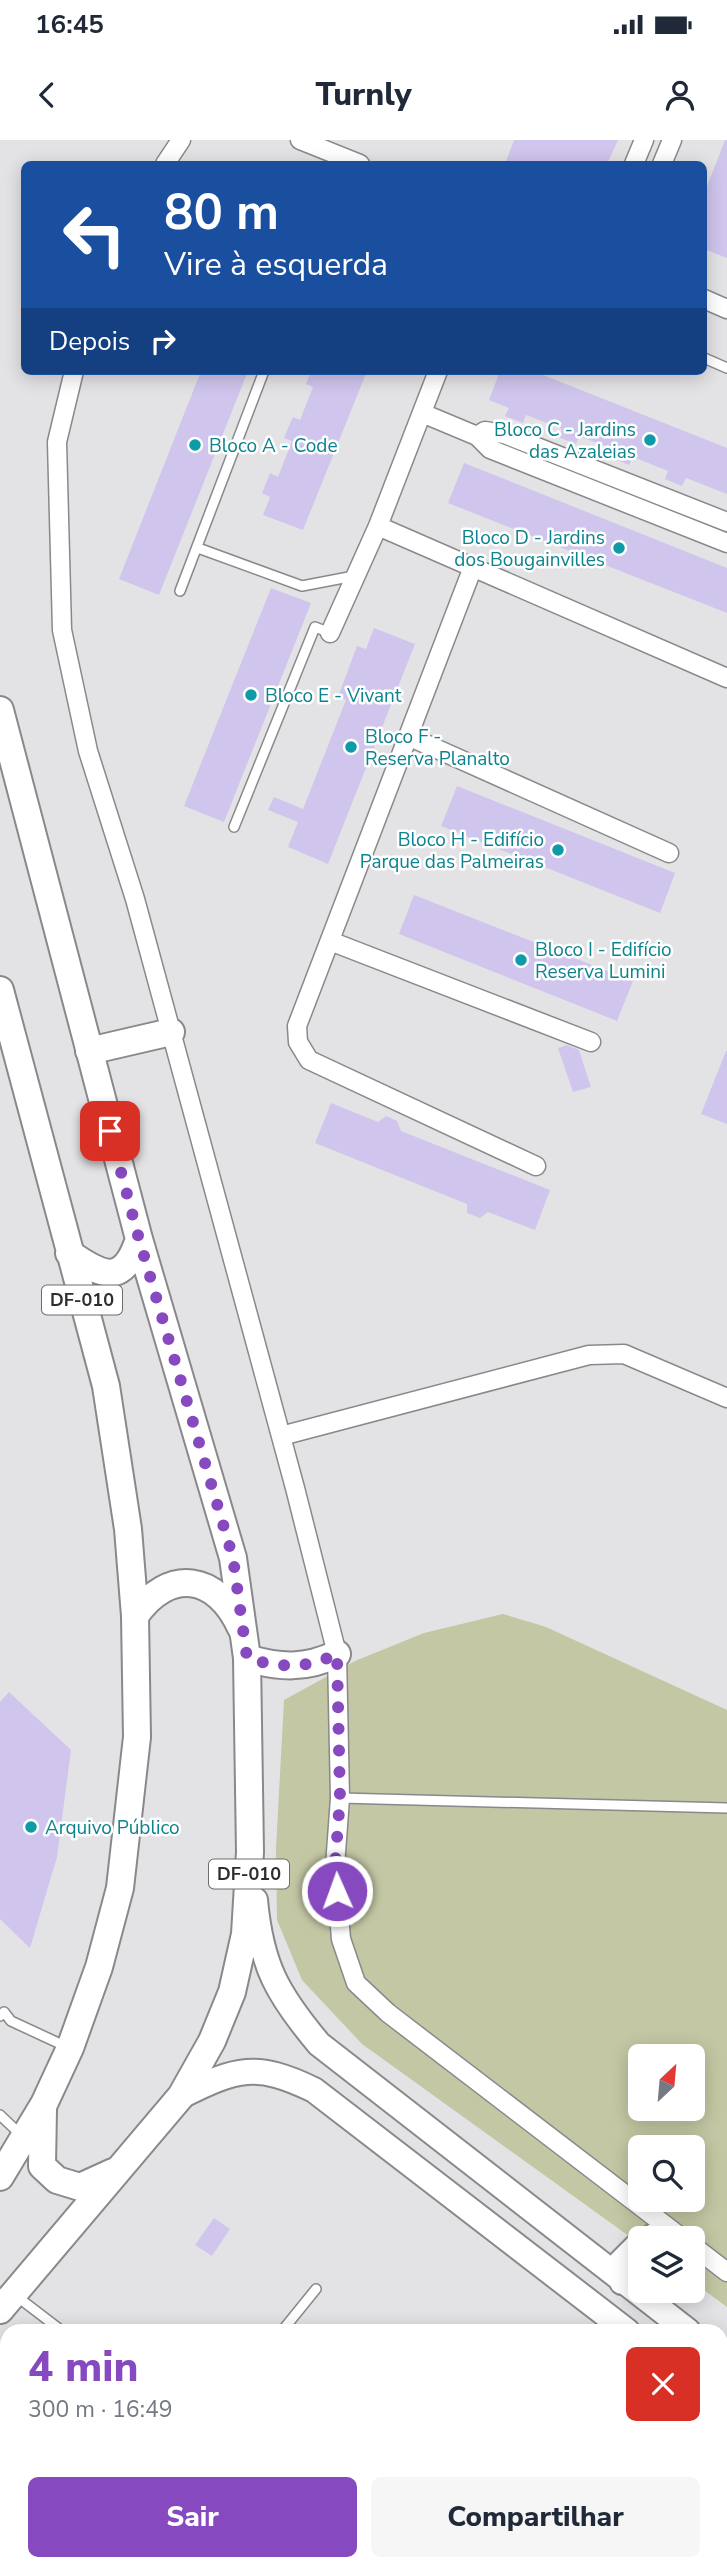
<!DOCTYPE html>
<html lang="pt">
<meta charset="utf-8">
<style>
:root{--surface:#fff;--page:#f6f6f7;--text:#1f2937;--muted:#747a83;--accent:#8649bf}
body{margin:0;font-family:"Nunito Sans",sans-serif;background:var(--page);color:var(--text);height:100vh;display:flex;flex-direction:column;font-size:26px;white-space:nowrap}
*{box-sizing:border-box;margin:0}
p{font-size:23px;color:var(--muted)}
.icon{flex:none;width:38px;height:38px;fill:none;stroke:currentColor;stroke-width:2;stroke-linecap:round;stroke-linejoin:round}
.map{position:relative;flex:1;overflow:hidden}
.details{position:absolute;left:0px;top:2184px;width:728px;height:247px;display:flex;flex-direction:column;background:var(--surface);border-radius:21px 21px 0 0;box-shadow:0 4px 18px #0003}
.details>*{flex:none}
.top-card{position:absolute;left:21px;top:21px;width:686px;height:214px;border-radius:10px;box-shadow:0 4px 18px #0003;background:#1a4fa0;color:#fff;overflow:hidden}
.needle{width:46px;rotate:26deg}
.buttons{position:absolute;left:628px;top:1904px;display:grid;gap:14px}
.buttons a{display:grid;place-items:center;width:77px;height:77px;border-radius:10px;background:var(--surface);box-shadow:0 4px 18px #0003;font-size:35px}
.pin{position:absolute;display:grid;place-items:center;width:60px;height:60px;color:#fff;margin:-30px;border-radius:14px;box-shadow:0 4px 10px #0006}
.me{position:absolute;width:77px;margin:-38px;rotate:358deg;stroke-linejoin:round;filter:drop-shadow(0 0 5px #0008)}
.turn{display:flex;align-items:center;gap:24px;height:147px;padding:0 28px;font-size:32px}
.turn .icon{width:91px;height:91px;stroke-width:2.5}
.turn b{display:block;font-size:49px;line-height:60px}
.then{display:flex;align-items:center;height:66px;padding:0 28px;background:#0003;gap:14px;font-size:26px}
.round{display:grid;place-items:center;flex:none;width:74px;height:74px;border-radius:10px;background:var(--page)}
.summary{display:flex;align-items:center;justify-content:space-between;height:119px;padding:0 28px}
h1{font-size:42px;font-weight:800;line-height:52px;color:var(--accent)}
.action{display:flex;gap:14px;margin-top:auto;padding:14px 28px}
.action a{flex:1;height:80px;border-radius:10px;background:var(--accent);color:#fff;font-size:28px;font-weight:800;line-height:80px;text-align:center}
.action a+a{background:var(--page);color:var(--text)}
.status{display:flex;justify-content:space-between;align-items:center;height:49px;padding:0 35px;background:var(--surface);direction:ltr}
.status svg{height:19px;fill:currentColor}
header{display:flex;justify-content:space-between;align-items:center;height:91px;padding:0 28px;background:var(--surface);font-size:32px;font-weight:800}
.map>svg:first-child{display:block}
.green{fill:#c3c7a3;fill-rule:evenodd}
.building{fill:#d0c5ed}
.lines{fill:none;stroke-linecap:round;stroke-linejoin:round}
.service-casing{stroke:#89888b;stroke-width:12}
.minor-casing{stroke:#89888b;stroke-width:21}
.secondary-casing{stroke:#89888b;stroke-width:28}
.primary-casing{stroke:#89888b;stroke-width:30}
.service{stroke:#fff;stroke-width:9}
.minor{stroke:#fff;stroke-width:18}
.secondary{stroke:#fff;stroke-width:24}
.primary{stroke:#fff;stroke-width:26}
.route{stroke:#8649bf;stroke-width:12;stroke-dasharray:0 21.6}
.culture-dot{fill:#0f9aa8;stroke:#fff;stroke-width:2.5}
.labels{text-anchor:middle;stroke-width:5;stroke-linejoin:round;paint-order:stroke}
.shield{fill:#fff;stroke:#6c6c6d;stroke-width:2}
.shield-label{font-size:18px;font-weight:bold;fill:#2d2d2e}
.culture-label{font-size:19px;fill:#0d838f;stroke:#fff;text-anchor:start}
</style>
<div class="status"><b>16:45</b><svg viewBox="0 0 49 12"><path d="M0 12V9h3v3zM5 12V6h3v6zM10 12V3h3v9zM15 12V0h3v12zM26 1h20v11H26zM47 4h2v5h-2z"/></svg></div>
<header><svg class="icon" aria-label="back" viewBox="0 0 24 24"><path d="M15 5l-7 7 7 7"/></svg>Turnly<svg class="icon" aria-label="person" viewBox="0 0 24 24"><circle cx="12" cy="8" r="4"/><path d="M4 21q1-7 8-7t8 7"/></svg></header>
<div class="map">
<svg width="727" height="2430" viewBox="0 0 727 2430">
<rect width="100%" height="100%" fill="#e3e3e6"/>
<!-- green -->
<path class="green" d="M503,1474l43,13 181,83v597l-34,-25v-44l-53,6 -278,-200 -60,-64 -25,-60 -1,-72 8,-148 71,-39 69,-28zM640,1916h53v53h-53zM640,2007h53v53h-53z"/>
<!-- building -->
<path class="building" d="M514,0h104l-11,24h-102z
M725,0h2v118l-23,-9v-55z
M201,231h47l-89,224 -40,-16z
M311,231h56l-64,159 -40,-15 7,-18 -8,-4 8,-20 8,4 14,-36 -8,-3 4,-10 5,-11 7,3 13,-33 -7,-3z
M500,231h33l194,77v46l-41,-16 -4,8 -17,-7 3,-8 -35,-14 -4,8 -17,-7 3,-8 -36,-14 -3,8 -18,-7 4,-8 -36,-14 -3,8 -18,-7 4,-8 -20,-8z
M464,323l263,105v45l-279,-110z
M271,448l40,15 -87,219 -40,-16z
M374,488l41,16 -87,220 -40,-17 10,-25 -30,-12 6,-13 29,12 43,-109 -8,-3 19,-51 9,3z
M457,646l218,87 -15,40 -219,-87z
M414,755l219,86 -16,40 -218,-87z
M567,905l12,5 12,37 -18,5 -15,-44z
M726,911h1v73l-26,-10z
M331,963l47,19 8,-6 11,5 4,10 149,59 -15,40 -47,-18 -8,6 -13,-5v-9l-152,-61z
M9,1552l62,58 -14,107 -27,91 -30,-29v-217z
M214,2078l16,11 -18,27 -17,-11z"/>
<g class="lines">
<!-- service casing -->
<g class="service-casing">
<path id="service" d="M704,218l23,10
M198,408l104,38 52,-10
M180,451l84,-220
M234,687l81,-200 15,6
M340,1658l387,10
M0,1876l4,-4 7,9 56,26
M0,1975l20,19
M15,2155l47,36
M282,2191l34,-42
M107,2430l4,-6"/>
</g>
<!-- minor casing -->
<g class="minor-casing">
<path id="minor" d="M300,0l60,24
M165,24l16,-24
M634,24l10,-24
M662,24l10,-24
M704,159l23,10
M74,231l-17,71 5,188 26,121 47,148 160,589 42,166 3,144 -5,68 6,73 15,44 32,30 294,225
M422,273l55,23 13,13 237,94
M477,296l8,-5 19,3 223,88
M378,386l349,152
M473,427l-176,459 1,16 11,18 227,106
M330,493l48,-107 60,-155
M408,596l261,117
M330,801l261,101
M281,1296l308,-81 35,-1 103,44
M693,2106l34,26"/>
</g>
<!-- secondary casing -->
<g class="secondary-casing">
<path id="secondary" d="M255,1760c6,65 22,94 64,144l369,287
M181,1956c56,-28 75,-34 133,-6l313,241
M650,2098l6,-3 20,3
M622,2142l-1,-20 19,-19
M721,2216l6,4
M721,2264l6,5"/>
</g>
<!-- primary casing -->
<g class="primary-casing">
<path id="primary" d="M0,570l139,529 94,319 14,100 3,194 -5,82 -13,58 -20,49 -31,55 -181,214
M0,850l106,396 22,143 7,87 2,121 -17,151 -21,79 -29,81 -26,56 -44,73
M89,911l82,-19
M69,1113c33,23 54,34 70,-14
M135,1476c34,-49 82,-42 106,12
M247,1518c33,10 59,11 90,-4
M43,1969l-1,57 15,14 23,7 33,-15"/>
</g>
<!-- service -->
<use href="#service" class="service"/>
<!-- minor -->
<use href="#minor" class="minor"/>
<!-- secondary -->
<use href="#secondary" class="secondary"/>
<!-- primary -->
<use href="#primary" class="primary"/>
</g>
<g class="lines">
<!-- route -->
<path class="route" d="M110,991l29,108 94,319 14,100c33,10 59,11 90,-4l3,144 -5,68 2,25"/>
</g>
<!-- markers -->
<g class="culture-dot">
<circle cx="650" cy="300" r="7"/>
<circle cx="195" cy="305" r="7"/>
<circle cx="619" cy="408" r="7"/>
<circle cx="251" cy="555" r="7"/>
<circle cx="351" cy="607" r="7"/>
<circle cx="558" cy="710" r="7"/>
<circle cx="521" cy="820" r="7"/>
<circle cx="31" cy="1687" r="7"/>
</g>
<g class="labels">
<!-- shield labels -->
<g class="shield">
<rect x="42" y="1145.5" width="80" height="29" rx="5"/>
<rect x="209" y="1719.5" width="80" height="29" rx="5"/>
</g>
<g class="shield-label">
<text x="82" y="1166">DF-010</text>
<text x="249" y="1740">DF-010</text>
</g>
<!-- culture labels -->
<g class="culture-label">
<text x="636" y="296" text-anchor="end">Bloco C - Jardins<tspan x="636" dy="22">das Azaleias</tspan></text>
<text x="209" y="312">Bloco A - Code</text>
<text x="605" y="404" text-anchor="end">Bloco D - Jardins<tspan x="605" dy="22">dos Bougainvilles</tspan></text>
<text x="265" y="562">Bloco E - Vivant</text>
<text x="365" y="603">Bloco F -<tspan x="365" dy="22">Reserva Planalto</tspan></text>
<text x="544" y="706" text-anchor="end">Bloco H - Edifício<tspan x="544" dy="22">Parque das Palmeiras</tspan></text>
<text x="535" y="816">Bloco I - Edifício<tspan x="535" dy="22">Reserva Lumini</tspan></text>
<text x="45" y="1694">Arquivo Público</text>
</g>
</g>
</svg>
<div class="buttons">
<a><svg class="needle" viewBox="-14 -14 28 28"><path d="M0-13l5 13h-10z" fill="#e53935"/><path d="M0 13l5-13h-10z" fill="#747a83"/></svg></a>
<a><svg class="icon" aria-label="search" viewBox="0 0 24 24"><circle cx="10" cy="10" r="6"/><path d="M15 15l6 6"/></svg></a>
<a><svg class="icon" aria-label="layers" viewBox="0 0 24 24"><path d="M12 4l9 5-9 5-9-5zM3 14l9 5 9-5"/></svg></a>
</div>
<div class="pin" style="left:110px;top:991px;background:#d93025"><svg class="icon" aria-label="arrive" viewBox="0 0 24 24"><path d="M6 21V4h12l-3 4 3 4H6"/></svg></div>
<svg class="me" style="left:337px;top:1751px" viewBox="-20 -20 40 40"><circle r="17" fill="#8649bf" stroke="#fff" stroke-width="3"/><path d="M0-11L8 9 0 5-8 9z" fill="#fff"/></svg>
<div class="top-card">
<div class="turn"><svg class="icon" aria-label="left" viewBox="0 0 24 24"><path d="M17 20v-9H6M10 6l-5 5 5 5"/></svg><div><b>80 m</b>Vire à esquerda</div></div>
<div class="then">Depois<svg class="icon" aria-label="right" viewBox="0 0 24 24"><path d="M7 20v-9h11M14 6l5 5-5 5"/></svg></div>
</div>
<section class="details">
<div class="summary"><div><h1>4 min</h1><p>300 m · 16:49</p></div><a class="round" style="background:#d93025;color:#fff"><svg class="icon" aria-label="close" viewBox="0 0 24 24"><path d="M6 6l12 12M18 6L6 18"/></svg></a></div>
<div class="action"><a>Sair</a><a>Compartilhar</a></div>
</section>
</div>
